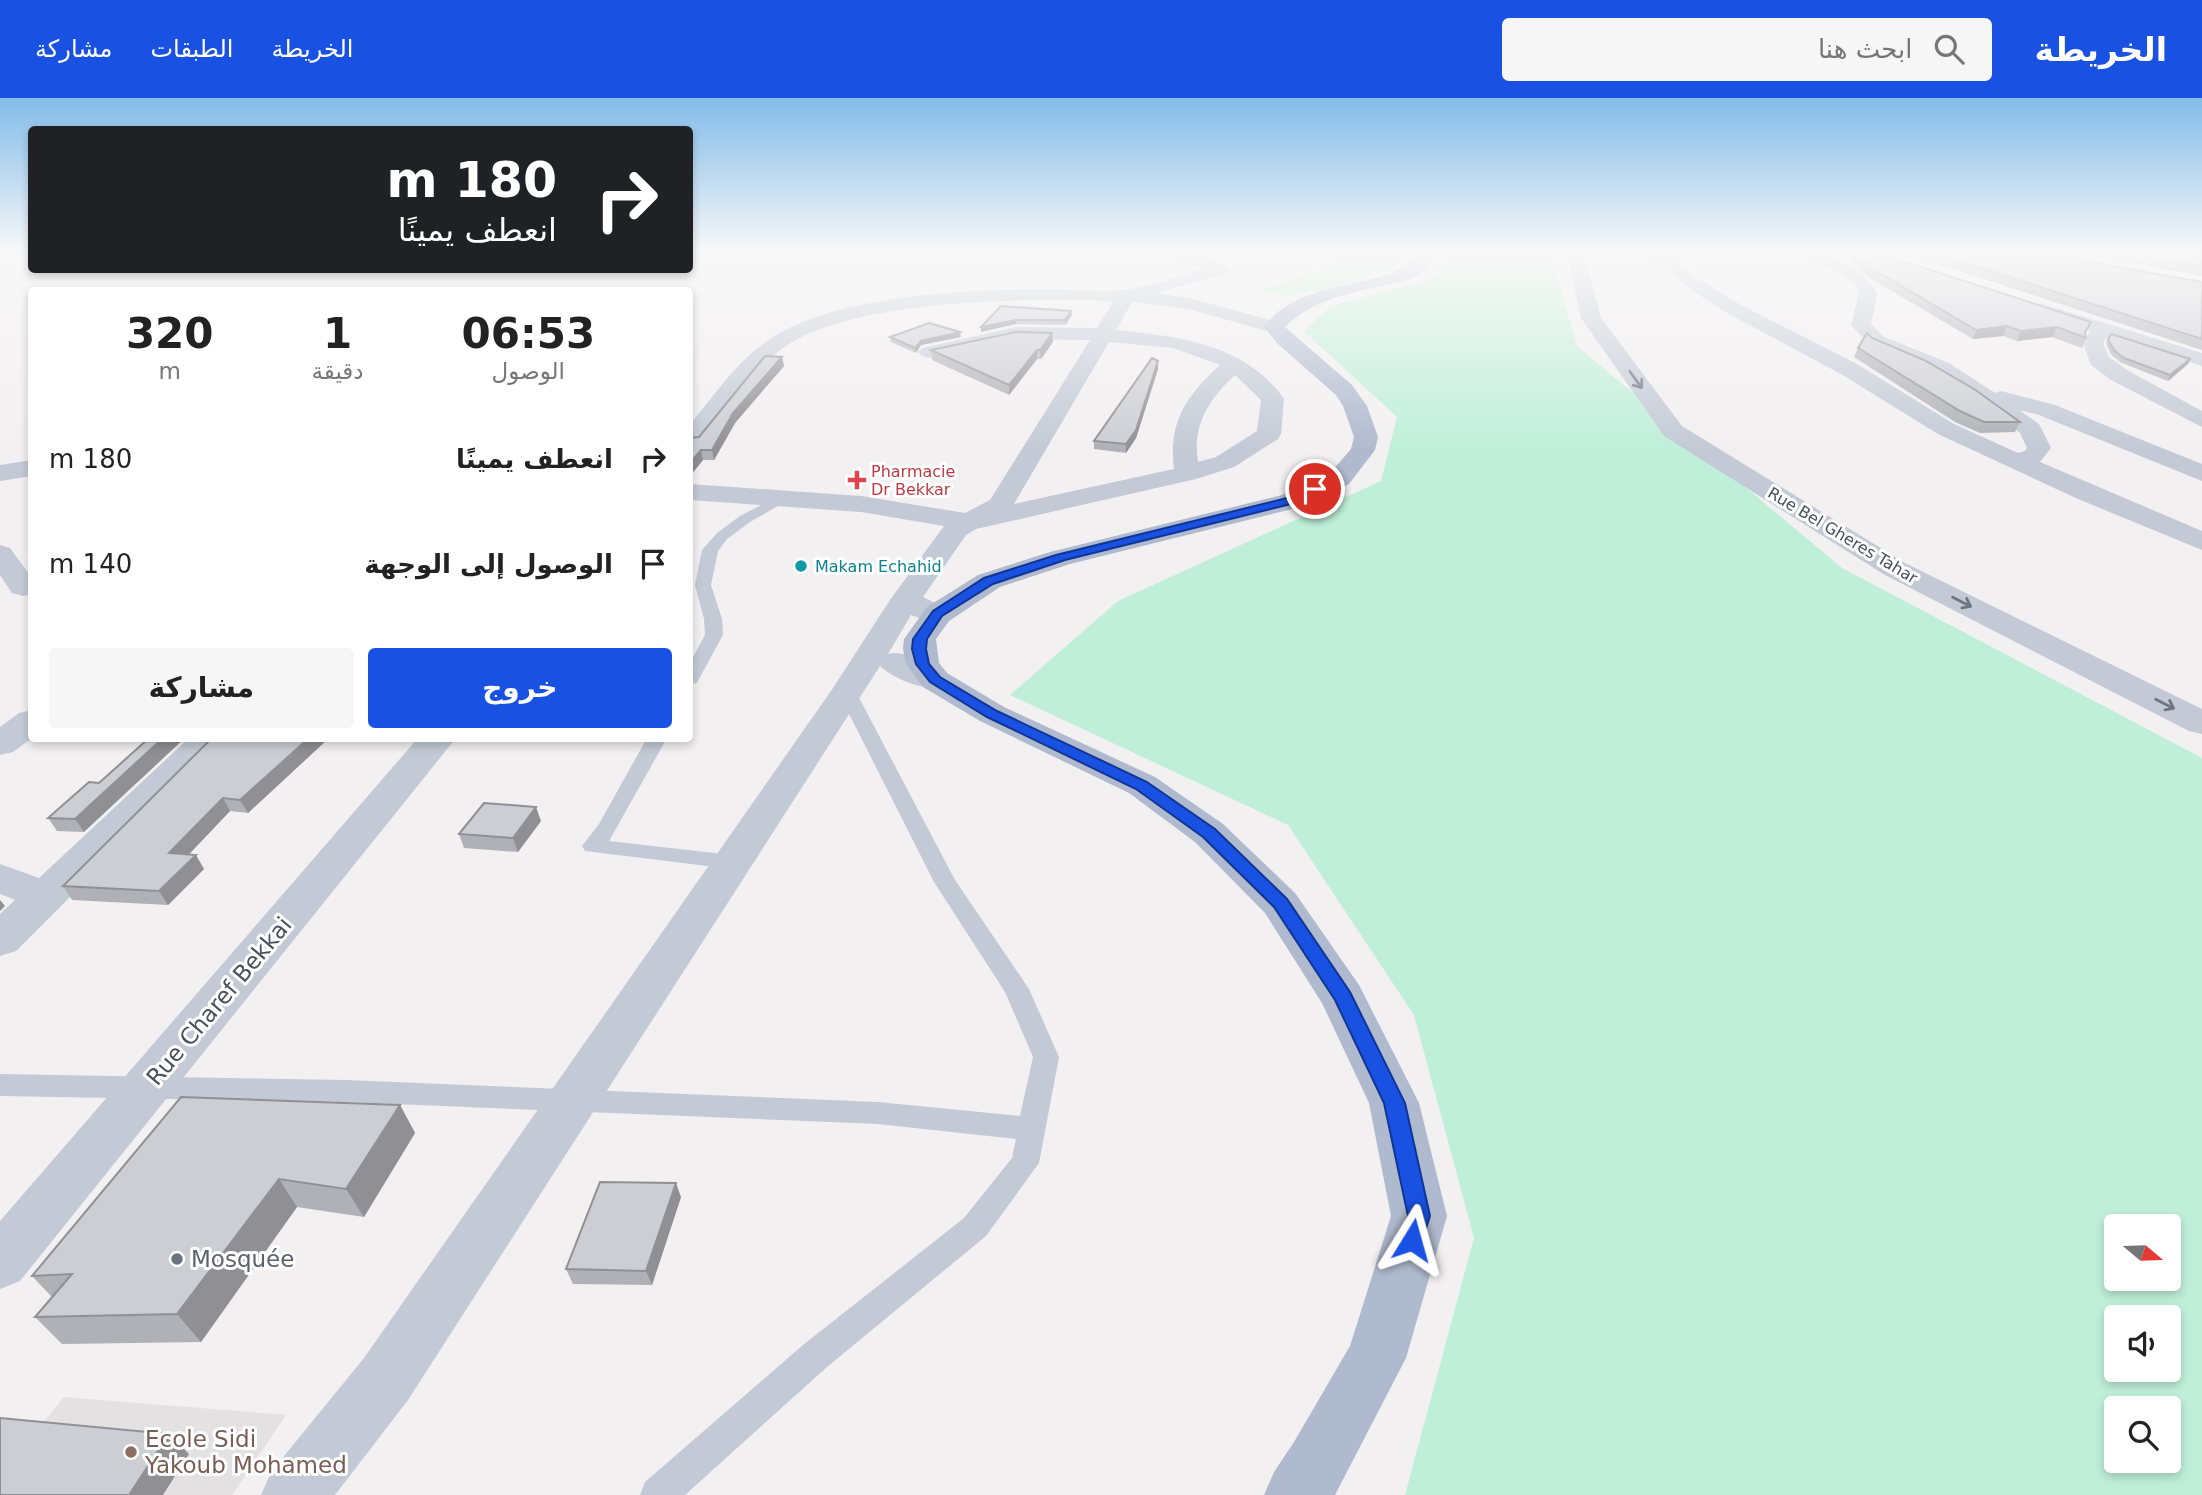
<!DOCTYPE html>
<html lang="ar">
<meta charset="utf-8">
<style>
:root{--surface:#fff;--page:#f6f6f6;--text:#222;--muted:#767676;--accent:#1951e3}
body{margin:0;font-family:"DejaVu Sans","Noto Sans Arabic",sans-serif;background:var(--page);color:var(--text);direction:rtl;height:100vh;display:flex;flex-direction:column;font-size:26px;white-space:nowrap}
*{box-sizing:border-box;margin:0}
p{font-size:23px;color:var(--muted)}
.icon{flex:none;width:38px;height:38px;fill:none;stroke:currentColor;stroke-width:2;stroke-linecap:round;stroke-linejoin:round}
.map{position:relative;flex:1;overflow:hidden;direction:ltr}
.side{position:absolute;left:28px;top:189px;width:665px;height:455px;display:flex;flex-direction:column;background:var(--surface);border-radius:7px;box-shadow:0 4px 10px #0003;direction:rtl}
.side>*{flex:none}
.guide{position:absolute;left:28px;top:28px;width:665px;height:147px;border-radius:7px;box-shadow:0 4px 10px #0003;direction:rtl;background:#202124;color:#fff;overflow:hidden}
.needle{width:46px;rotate:109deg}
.fabs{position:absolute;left:2104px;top:1116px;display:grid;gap:14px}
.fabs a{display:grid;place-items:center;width:77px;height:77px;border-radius:7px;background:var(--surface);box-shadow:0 4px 10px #0003;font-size:35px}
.pin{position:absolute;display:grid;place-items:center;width:60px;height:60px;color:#fff;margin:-30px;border:4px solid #fff;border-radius:50%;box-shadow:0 2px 7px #0007}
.me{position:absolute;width:77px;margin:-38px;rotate:8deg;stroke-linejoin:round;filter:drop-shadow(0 0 5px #0008)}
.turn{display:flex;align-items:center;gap:24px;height:147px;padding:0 21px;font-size:32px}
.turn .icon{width:91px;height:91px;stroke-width:2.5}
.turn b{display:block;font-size:49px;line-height:60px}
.eta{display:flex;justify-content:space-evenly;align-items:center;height:119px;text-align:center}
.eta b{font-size:42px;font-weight:600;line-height:49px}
.action{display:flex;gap:14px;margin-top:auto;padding:14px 21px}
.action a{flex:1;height:80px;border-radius:7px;background:var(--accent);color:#fff;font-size:28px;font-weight:600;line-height:80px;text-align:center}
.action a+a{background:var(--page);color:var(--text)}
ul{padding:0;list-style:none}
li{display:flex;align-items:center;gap:21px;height:105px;padding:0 21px}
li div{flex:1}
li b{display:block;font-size:26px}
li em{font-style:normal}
header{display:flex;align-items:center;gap:42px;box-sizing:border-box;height:98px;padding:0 35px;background:var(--accent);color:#fff}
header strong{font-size:33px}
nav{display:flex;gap:38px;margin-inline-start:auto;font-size:24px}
.search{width:490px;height:63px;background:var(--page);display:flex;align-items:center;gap:18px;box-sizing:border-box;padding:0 24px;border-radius:7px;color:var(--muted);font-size:26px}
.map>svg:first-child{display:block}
.education{fill:#e3e1e2}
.green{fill:#bfefd9;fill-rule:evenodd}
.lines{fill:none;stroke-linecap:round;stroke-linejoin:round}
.lane{fill:#c3cad5;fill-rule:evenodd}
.street{fill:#c3cad5;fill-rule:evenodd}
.primary{fill:#b0bace;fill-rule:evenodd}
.wall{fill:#b0b1b6}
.shaded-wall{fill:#909094}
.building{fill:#cdced4;stroke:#909094;stroke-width:2}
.oneway{stroke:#6d7581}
.route{fill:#1951e3;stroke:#103594;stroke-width:2}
.health-dot{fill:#e0444e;stroke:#fff;stroke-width:2.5}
.culture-dot{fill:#0f9aa8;stroke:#fff;stroke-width:2.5}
.worship-dot{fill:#6b7280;stroke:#fff;stroke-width:2.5}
.education-dot{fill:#8d6e63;stroke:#fff;stroke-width:2.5}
.labels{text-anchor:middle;stroke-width:6;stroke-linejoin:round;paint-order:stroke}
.far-health-label{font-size:16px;fill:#be3a42;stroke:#fff;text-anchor:start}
.far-street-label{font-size:16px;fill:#48505d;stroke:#fff}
.far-culture-label{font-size:16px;fill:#0d838f;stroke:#fff;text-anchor:start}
.near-street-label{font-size:23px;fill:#48505d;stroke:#fff}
.near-worship-label{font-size:23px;fill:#5b616d;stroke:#fff;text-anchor:start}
.near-education-label{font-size:23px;fill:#785e54;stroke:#fff;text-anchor:start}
</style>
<header>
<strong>الخريطة</strong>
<div class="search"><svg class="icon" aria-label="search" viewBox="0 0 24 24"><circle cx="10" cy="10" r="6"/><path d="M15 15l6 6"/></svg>ابحث هنا</div>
<nav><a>الخريطة</a><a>الطبقات</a><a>مشاركة</a></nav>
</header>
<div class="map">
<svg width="2202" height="1397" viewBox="0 0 2202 1397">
<rect width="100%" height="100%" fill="#f2f0f0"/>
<!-- education -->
<path class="education" d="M64,1299l222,18 -54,80h-232l35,-63z"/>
<!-- green -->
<path class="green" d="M1325,156h80c-7,21 -88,38 -110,41 -12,1 -26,-3 -38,-4l85,-30z
M1450,156h101l26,92 265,222 360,190v737h-797l69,-257 -60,-223 -126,-190 -278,-130 108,-94 263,-120 16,-64 -93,-86 27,-25 109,-30zM2116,1129h52v52h-52zM2116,1220h52v52h-52zM2116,1311h52v52h-52z"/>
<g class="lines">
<!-- lane -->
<path class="lane" d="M780,397l5,1 2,3 -2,3 -35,20 -23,17 -9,12 -7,34 11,34 1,16 -24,44 -2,4 -7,1v-21l15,-28 -1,-16 -9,-34 7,-35 15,-17 23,-17z
M847,588l9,6 99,188 74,109 30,68 -20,106 -53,73 -159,131 -142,128h-45l5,-13 158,-137 161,-127 48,-60 4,-19 -138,-15 -532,-22 -346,-6v-22l346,6 532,22 142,14 13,-59 -28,-65 -71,-110 -96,-190z
M647,640h20l-58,103 123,14 8,2 3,5 -3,5 -8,2 -147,-18 -3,-5 17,-22z"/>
<!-- street -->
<path class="street" d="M1164,156c21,0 51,-2 66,16l-3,4 -71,19 33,5 92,25 3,4 -3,4 -7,2 -85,-24 -57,-7 -16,28c61,6 130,14 168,69l-3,35 -3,5 -44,28 -38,12 -220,50 -10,6 -43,62 16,8 5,7 -5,7 -11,2 -17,-6 -23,39c16,-5 54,12 64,26l-5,7c-20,5 -52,-7 -67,-21l-472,734 -73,95h-74l10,-23 93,-114 467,-667 59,-91 54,-74 -83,-14 -171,-12v-16l171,12 104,17 25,-13 100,-160 -74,-1 -87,19 -7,-2 -4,-4 4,-4 94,-21 81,1 17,-27c-85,-3 -249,-2 -322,41 -38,23 -66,69 -93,103l-9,2v-22c25,-31 52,-71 88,-91 67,-39 188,-44 265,-45 26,0 54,4 79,1 27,-2 56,-14 82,-21l-38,-11zM1109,244l64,6 47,17c-34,31 -52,57 -46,104l-160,35zM1235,277l26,25 -4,31 -41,26 -18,5c-6,-37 11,-63 37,-87z
M1567,156h17l17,64 81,108 223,137 297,146v25l-13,-3 -304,-156 -221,-139 -83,-118z
M1650,156h19l31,26 41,25 116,59 97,60 64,29 7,-2 2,-3 -7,-15 -49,-36 -38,-24 -63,-28 -19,-20 8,-32 -5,-10 -48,-29c29,0 57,13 71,39l-6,31 13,13 65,26 46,30 6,-2 54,14 147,59v17l-163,-66 -20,-5 20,14 12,24 -11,14 162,69v19l-124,-51 -140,-65 -97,-60 -114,-61 -39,-25z
M2040,205l162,50v13l-95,-29 -4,6 6,14 18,13 75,41v16l-91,-47 -20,-15 -8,-22 7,-12 -57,-18 -3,-4z
M32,362v16l-32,5v-16z
M0,447l10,3 22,30v16l-9,2 -11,-3 -12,-18z
M32,612v28l-19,14 -13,3v-28l19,-14z
M189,640h40l-213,213 -16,5v-42l15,-14 -15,-6v-30l39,14z
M418,640h38l-436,543 -20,8v-68z"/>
<!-- primary -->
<path class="primary" d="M1417,156h17l-10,16 -12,9c-42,11 -95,15 -127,48l67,58 15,21 11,31 -3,13 -26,34 -49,23 -230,57 -70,23 -51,34 -13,18 3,24 8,10 57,34 151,70 68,47 72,69 64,92 60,118 28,113 -41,142 -71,137h-71l10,-23 20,-30 56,-96 41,-130 -22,-113 -47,-100 -57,-90 -70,-71 -66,-49 -149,-72 -57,-34 -17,-23 -3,-15 1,-10 23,-32 51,-32 72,-23 232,-57 49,-23 20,-23 3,-12 -11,-31 -7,-11 -58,-51 -14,-17c38,-53 126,-34 153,-73z"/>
</g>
<!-- wall -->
<path class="wall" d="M1907,156h139l156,28v68z
M2083,156h119v22z
M1854,157l232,79v4l-4,10 -30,-11 -35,4 -14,-5 -30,3 -105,-62 -17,-14z
M1001,208l71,9 -7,10 -49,-1 -35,8v-5z
M1052,235l1,9 -12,17h-4l-28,36 -77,-35 -1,-10z
M890,239h71l-40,8 -5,8 -25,-11z
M2108,241l82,20 -2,5 -20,17 -46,-18 -11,-8 -5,-12z
M1858,250l162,74 -5,10 -35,1 -25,-11 -101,-65z
M782,259l2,9 -49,57 -21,37h-11l-13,16v-38l9,-1z
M1158,263v8l-22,69 -10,15 -32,-4v-8z
M212,640h117l-81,75 -18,-2 -41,43 15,15 -36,36 -96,-5 -9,-14z
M99,685l-15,49 -27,-1 -9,-13z
M541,723l-23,31 -54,-4 -5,-14z
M400,1007l15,28 -51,84 -67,-10 -96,135 -139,2 -27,-27 17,-20 -20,-21z
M681,1099l-29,88 -79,-1 -7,-15z"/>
<!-- shaded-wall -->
<path class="shaded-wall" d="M1071,213l1,4 -7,10v-5z
M1016,222v4l-35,8v-5z
M2007,228l-4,10 -30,3 3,-9z
M2057,229l-5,10 -35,4 4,-10z
M960,234l1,5 -40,8 -5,8 -1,-5 6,-7z
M1052,235l1,9 -12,17 -1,-9z
M1037,252v9l-28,36v-10z
M782,259l2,9 -49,57 -21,37 -2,-10 21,-37z
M2190,261l-2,5 -20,17 2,-6z
M1158,263v8l-22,69 -10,15v-9z
M701,352l2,10 -13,16v-13z
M163,640h22l-101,94 -9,-13z
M309,640h20l-81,75 -8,-13z
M223,700l7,13 -53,56 -8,-14z
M536,709l5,14 -23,31 -5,-14z
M196,757l8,14 -36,36 -9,-14z
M0,802l5,6 -5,5z
M400,1007l15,28 -51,84 -18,-28z
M279,1081l18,28 -96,135 -24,-28z
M676,1085l5,14 -29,88 -6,-14z
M169,1336l20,20 -26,41h-34z"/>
<!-- building -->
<path class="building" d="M1881,156l210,68 -6,10 1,6 -29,-11 -36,4 -14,-5 -31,4 -105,-62 -17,-13z
M1937,156h109l156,28v57z
M2135,156h67v13z
M1001,208l70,5 -6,9h-49l-35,7z
M929,225l31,9 -39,9 -6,7 -25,-11z
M1016,234l36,1 -12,17h-3l-28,35 -78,-35z
M1867,235l5,5 52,22 50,29 46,33h-36l-24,-11 -102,-63z
M2111,236l79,25 -20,16 -46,-17 -10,-8 -6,-11z
M765,258l17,1 -49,56 -21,37h-11l-11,13v-25l9,-1z
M1152,260l6,3 -22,69 -10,14 -32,-3z
M149,640h14l-88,81 -27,-1 41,-36 10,1z
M212,640h97l-69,62 -17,-2 -54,55 27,2 -37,36 -96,-5z
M484,705l52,4 -23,31 -54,-4z
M181,999l219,8 -54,84 -67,-10 -102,135 -142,3 37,-43 -40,2z
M600,1084l76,1 -30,88 -80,-2z
M0,1320l169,16 -40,61h-129z"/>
<!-- one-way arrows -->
<defs><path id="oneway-shaft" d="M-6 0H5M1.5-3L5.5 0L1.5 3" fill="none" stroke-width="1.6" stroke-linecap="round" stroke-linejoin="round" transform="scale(1.75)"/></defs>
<g class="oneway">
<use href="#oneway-shaft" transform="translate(1636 282) rotate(54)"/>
<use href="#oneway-shaft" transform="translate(1962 504) rotate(27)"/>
<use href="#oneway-shaft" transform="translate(2165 606) rotate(27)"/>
</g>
<!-- sky -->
<linearGradient id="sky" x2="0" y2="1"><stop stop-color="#83bcea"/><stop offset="0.44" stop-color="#f9f8f8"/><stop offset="1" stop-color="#f9f8f8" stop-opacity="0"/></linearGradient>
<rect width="2202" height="352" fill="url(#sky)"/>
<!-- route -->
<path class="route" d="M1312,389l9,2 -26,14 -230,57 -72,24 -51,32 -15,23 -1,10 3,15 11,13 57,34 150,71 68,47 72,70 63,93 55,111 25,113 -10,31 -8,3 -8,-3 -3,-7 7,-24 -24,-113 -49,-103 -61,-93 -71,-70 -67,-48 -149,-72 -57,-35 -14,-18 -4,-15 1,-10 20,-28 51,-33 72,-23 231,-57z"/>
<!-- markers -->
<path class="health-dot" d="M853.5 371.5h7v7h7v7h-7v7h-7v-7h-7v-7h7z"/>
<circle class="culture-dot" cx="801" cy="468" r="7"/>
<circle class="worship-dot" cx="177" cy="1161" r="7"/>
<circle class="education-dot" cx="131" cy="1354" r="7"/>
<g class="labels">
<!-- far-health labels -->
<g class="far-health-label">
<text x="871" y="379">Pharmacie<tspan x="871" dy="18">Dr Bekkar</tspan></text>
</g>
<!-- far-street labels -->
<g class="far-street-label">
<text transform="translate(1843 437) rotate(31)" y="6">Rue Bel Gheres Tahar</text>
</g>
<!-- far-culture labels -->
<g class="far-culture-label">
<text x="815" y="474">Makam Echahid</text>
</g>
<!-- near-street labels -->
<g class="near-street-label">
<text transform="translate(219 903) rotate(-50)" y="8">Rue Charef Bekkai</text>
</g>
<!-- near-worship labels -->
<g class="near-worship-label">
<text x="191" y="1169">Mosquée</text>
</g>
<!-- near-education labels -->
<g class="near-education-label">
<text x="145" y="1349">Ecole Sidi<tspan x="145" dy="26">Yakoub Mohamed</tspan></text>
</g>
</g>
</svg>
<div class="fabs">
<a><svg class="needle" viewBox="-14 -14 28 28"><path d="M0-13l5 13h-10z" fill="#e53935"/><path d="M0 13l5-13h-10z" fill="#767676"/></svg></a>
<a><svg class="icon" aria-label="sound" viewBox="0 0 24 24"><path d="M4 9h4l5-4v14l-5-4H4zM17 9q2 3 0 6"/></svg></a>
<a><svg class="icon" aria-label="search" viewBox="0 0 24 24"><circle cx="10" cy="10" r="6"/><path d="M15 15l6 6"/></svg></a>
</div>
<div class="pin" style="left:1315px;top:391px;background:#d93025"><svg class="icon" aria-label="arrive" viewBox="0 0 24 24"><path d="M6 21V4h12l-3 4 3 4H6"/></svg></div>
<svg class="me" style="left:1412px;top:1142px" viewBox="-20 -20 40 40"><path d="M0-17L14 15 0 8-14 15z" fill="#1951e3" stroke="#fff" stroke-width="4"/></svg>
<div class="guide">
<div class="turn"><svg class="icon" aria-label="right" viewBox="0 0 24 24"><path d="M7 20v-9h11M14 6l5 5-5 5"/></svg><div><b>180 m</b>انعطف يمينًا</div></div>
</div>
<section class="side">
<div class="eta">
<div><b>06:53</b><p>الوصول</p></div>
<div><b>1</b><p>دقيقة</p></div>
<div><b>320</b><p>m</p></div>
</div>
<ul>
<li><svg class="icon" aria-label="right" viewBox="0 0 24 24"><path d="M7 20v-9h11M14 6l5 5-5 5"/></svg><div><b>انعطف يمينًا</b></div><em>180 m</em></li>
<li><svg class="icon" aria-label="arrive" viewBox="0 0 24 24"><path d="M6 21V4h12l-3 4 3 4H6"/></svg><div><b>الوصول إلى الوجهة</b></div><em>140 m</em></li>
</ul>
<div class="action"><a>خروج</a><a>مشاركة</a></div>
</section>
</div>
